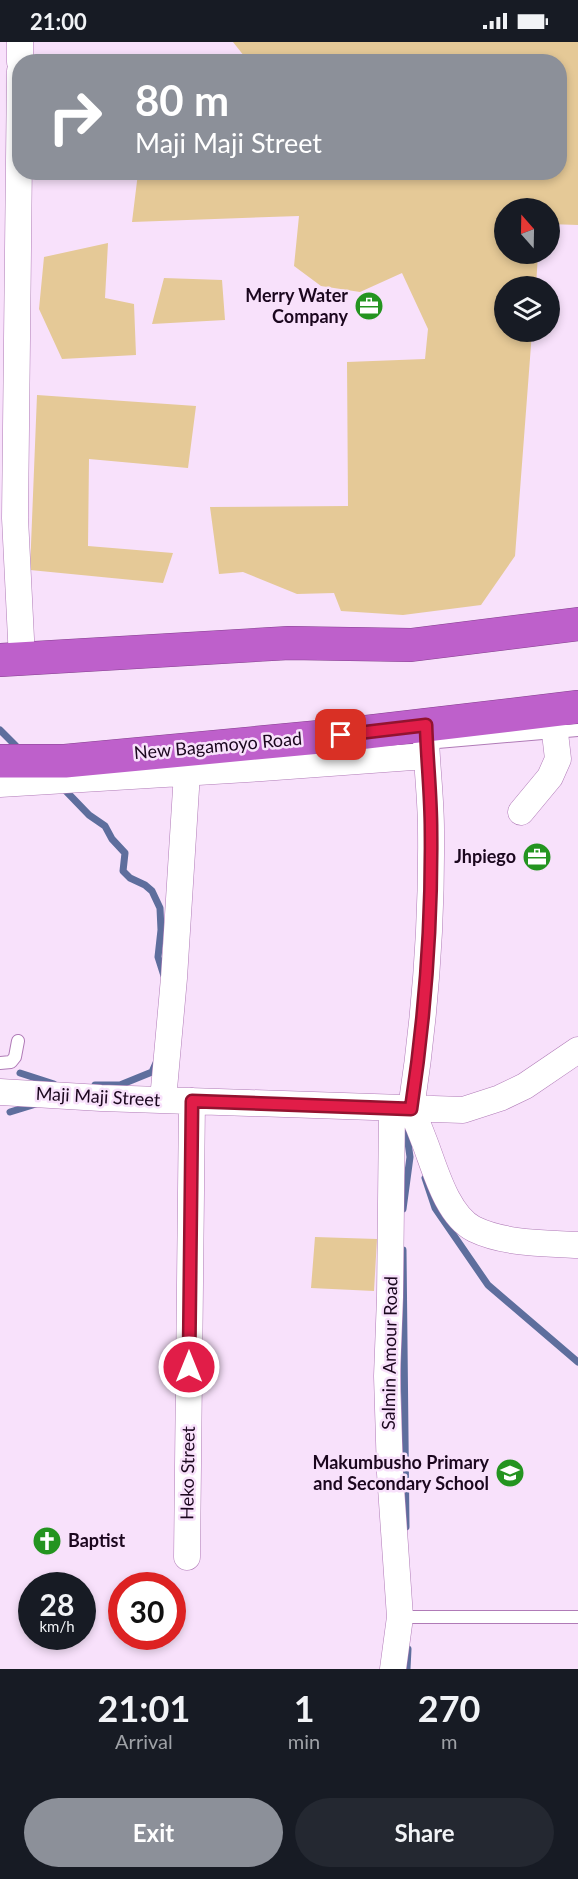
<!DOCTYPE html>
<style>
:root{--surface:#171b24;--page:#242831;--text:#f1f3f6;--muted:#9ea1a6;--accent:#8c9099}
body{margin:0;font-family:Lato,sans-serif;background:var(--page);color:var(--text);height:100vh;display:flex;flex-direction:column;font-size:22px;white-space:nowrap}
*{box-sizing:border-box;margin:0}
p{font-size:20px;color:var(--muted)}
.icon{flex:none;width:33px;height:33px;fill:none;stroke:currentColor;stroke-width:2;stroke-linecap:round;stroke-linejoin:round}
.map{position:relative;height:1627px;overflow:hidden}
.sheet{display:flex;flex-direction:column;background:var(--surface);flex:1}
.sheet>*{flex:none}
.hud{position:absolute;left:12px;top:12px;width:555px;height:126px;border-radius:24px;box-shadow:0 3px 9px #0003;background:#8c9099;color:#fff;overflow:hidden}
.needle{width:39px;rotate:340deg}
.tools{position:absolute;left:494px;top:156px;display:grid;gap:12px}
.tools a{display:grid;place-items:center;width:66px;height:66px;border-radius:50%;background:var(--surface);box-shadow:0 3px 9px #0003;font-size:30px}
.speed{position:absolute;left:18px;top:1530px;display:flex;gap:12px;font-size:30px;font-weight:700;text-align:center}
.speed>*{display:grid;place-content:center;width:78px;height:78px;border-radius:50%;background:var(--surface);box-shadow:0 3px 9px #0003;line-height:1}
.speed small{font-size:15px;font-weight:400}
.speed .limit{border:9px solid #d22;background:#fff;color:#111}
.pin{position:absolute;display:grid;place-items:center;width:51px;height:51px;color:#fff;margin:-26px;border-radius:12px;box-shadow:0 3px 9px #0006}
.me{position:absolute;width:66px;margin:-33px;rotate:0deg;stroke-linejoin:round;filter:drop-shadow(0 0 4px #0008)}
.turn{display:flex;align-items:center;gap:21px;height:126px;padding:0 24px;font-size:27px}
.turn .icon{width:78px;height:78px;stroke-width:2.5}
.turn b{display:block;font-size:42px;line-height:51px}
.eta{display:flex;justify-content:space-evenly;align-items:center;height:102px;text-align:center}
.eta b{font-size:36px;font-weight:700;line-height:42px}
.cta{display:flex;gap:12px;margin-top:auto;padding:12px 24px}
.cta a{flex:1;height:69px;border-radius:36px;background:var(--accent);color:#fff;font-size:24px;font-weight:700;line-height:69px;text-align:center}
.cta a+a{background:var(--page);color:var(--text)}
.status{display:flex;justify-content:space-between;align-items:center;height:42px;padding:0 30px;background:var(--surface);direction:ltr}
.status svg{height:16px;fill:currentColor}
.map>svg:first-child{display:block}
.green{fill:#e5c997}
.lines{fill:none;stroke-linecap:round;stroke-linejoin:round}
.stream{stroke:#5e6e9d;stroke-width:7}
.lane-casing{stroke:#b07bb7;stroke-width:14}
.street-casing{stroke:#b07bb7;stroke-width:27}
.highway-casing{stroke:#85418e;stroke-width:34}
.lane{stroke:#fff;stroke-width:12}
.street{stroke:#fff;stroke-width:26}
.highway{stroke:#be60cb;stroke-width:33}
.route-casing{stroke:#92132f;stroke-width:15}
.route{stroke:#e11d48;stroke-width:10}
.labels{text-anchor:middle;stroke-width:5;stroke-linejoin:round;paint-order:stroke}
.poi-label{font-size:18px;font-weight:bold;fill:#1b071e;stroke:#f8e1fb;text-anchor:end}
.street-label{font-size:18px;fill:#1b071e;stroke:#f8e1fb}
</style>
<div class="status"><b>21:00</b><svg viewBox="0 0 49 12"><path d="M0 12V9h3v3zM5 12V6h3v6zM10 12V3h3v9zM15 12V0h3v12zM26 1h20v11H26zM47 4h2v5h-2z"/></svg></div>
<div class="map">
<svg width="578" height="1627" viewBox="0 0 578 1627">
<rect width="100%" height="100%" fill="#f8e1fb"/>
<!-- green -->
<path class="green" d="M233,0h345v183l-29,-1v-16h-45v46h34l-2,32h-32v46h28l-17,224 -34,49 -78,10 -62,-4 -7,-18 -37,1 -54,-22 -24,2 -9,-67 138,-1 -1,-144 78,-3 3,-30 -26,-56 -42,19 -39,-6 -27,-20 5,-50 -167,6 6,-49 422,-1v-110l-312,-1z
M108,201l-3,55 29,6 2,51 -74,4 -23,-50 5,-52z
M164,236l58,2 3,40 -73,4z
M37,353l159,11 -8,62 -99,-9 -1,87 85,7 -10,30 -133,-13z
M315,1195l62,2 -3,52 -63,-3z"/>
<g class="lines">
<!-- stream -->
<path class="stream" d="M0,688l16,16 -3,3
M62,745l27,28 16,11 7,13 13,14 -2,18 7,7 15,7 7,6 8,17 1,22 -3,27 6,19
M20,1031l34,11
M95,1043h25l32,-13 4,-9
M10,1070l26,-8
M425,1136l10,30 53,77 90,77
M403,1167l7,-52 -4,-29
M403,1208l3,277
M407,1627l1,-20"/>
<!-- lane casing -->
<g class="lane-casing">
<path id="lane" d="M426,701l152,-13
M0,1021l11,-1 4,-5 3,-16
M400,1575h178"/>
</g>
<!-- street casing -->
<g class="street-casing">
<path id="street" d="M20,20v-20
M20,29l-5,447 7,141
M0,742l262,-16 164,-12
M521,770l29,-35 8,-18 -3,-26
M0,1050l101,6 362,12 37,-12 25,-12 53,-36
M163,1058l11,-122 13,-205
M392,1067l-2,188 -3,79 3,97 10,144 -7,52
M411,1067c14,-92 21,-186 20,-279 0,-30 -4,-61 -5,-91
M411,1067c5,11 10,23 14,34 10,26 22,72 49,86 31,15 71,14 104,16
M187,1515l5,-456"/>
</g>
<!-- highway casing -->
<g class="highway-casing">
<path id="highway" d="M0,618l289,-17 122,2 167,-21
M0,719h65l276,-26 237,-28"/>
</g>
<!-- lane -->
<use href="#lane" class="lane"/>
<!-- street -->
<use href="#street" class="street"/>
<!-- highway -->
<use href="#highway" class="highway"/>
</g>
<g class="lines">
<!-- route casing -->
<g class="route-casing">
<path id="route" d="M189,1325l3,-266 219,8c14,-92 21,-186 20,-279 0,-35 -4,-70 -5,-105l-85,10"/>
</g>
<!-- route -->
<use href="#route" class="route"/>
</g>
<!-- icons -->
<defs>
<g id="office-disc" transform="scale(1.5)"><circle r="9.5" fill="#249420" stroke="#f8e1fb"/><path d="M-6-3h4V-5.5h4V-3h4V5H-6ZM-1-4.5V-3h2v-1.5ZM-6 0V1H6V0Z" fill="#fff"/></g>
<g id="school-disc" transform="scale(1.5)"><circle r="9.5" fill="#249420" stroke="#f8e1fb"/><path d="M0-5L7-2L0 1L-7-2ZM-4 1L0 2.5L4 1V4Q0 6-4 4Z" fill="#fff"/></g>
<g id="church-disc" transform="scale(1.5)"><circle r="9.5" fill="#249420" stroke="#f8e1fb"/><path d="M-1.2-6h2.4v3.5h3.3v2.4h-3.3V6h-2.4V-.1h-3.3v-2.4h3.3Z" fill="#fff"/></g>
</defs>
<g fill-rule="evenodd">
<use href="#office-disc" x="369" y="264"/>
<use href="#office-disc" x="537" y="815"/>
<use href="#school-disc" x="510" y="1431"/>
<use href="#church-disc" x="47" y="1499"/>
</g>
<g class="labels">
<!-- poi labels -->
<g class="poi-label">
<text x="348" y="260">Merry Water<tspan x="348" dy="21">Company</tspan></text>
<text x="516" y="821">Jhpiego</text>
<text x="489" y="1427">Makumbusho Primary<tspan x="489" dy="21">and Secondary School</tspan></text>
<text x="68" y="1505" text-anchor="start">Baptist</text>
</g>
<!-- street labels -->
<g class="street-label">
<text transform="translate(218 704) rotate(-5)" y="6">New Bagamoyo Road</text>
<text transform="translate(98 1055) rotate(3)" y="6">Maji Maji Street</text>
<text transform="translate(390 1311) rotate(-89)" y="6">Salmin Amour Road</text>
<text transform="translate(188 1431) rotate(-89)" y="6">Heko Street</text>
</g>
</g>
</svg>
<div class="tools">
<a><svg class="needle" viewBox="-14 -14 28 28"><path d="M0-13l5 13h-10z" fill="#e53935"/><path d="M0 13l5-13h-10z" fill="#9ea1a6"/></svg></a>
<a><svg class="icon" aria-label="layers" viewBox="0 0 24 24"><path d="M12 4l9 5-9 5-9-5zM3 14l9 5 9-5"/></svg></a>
</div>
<div class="speed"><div>28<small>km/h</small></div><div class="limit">30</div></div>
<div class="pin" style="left:341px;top:693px;background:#d93025"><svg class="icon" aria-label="arrive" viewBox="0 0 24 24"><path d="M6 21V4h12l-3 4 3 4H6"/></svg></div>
<svg class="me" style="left:189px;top:1325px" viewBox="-20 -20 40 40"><circle r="17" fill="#e11d48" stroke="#fff" stroke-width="3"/><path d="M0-11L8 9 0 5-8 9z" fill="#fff"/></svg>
<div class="hud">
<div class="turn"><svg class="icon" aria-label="right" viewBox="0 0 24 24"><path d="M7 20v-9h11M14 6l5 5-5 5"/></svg><div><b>80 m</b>Maji Maji Street</div></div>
</div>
</div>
<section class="sheet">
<div class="eta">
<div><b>21:01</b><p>Arrival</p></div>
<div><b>1</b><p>min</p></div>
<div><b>270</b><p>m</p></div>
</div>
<div class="cta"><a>Exit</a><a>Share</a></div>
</section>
